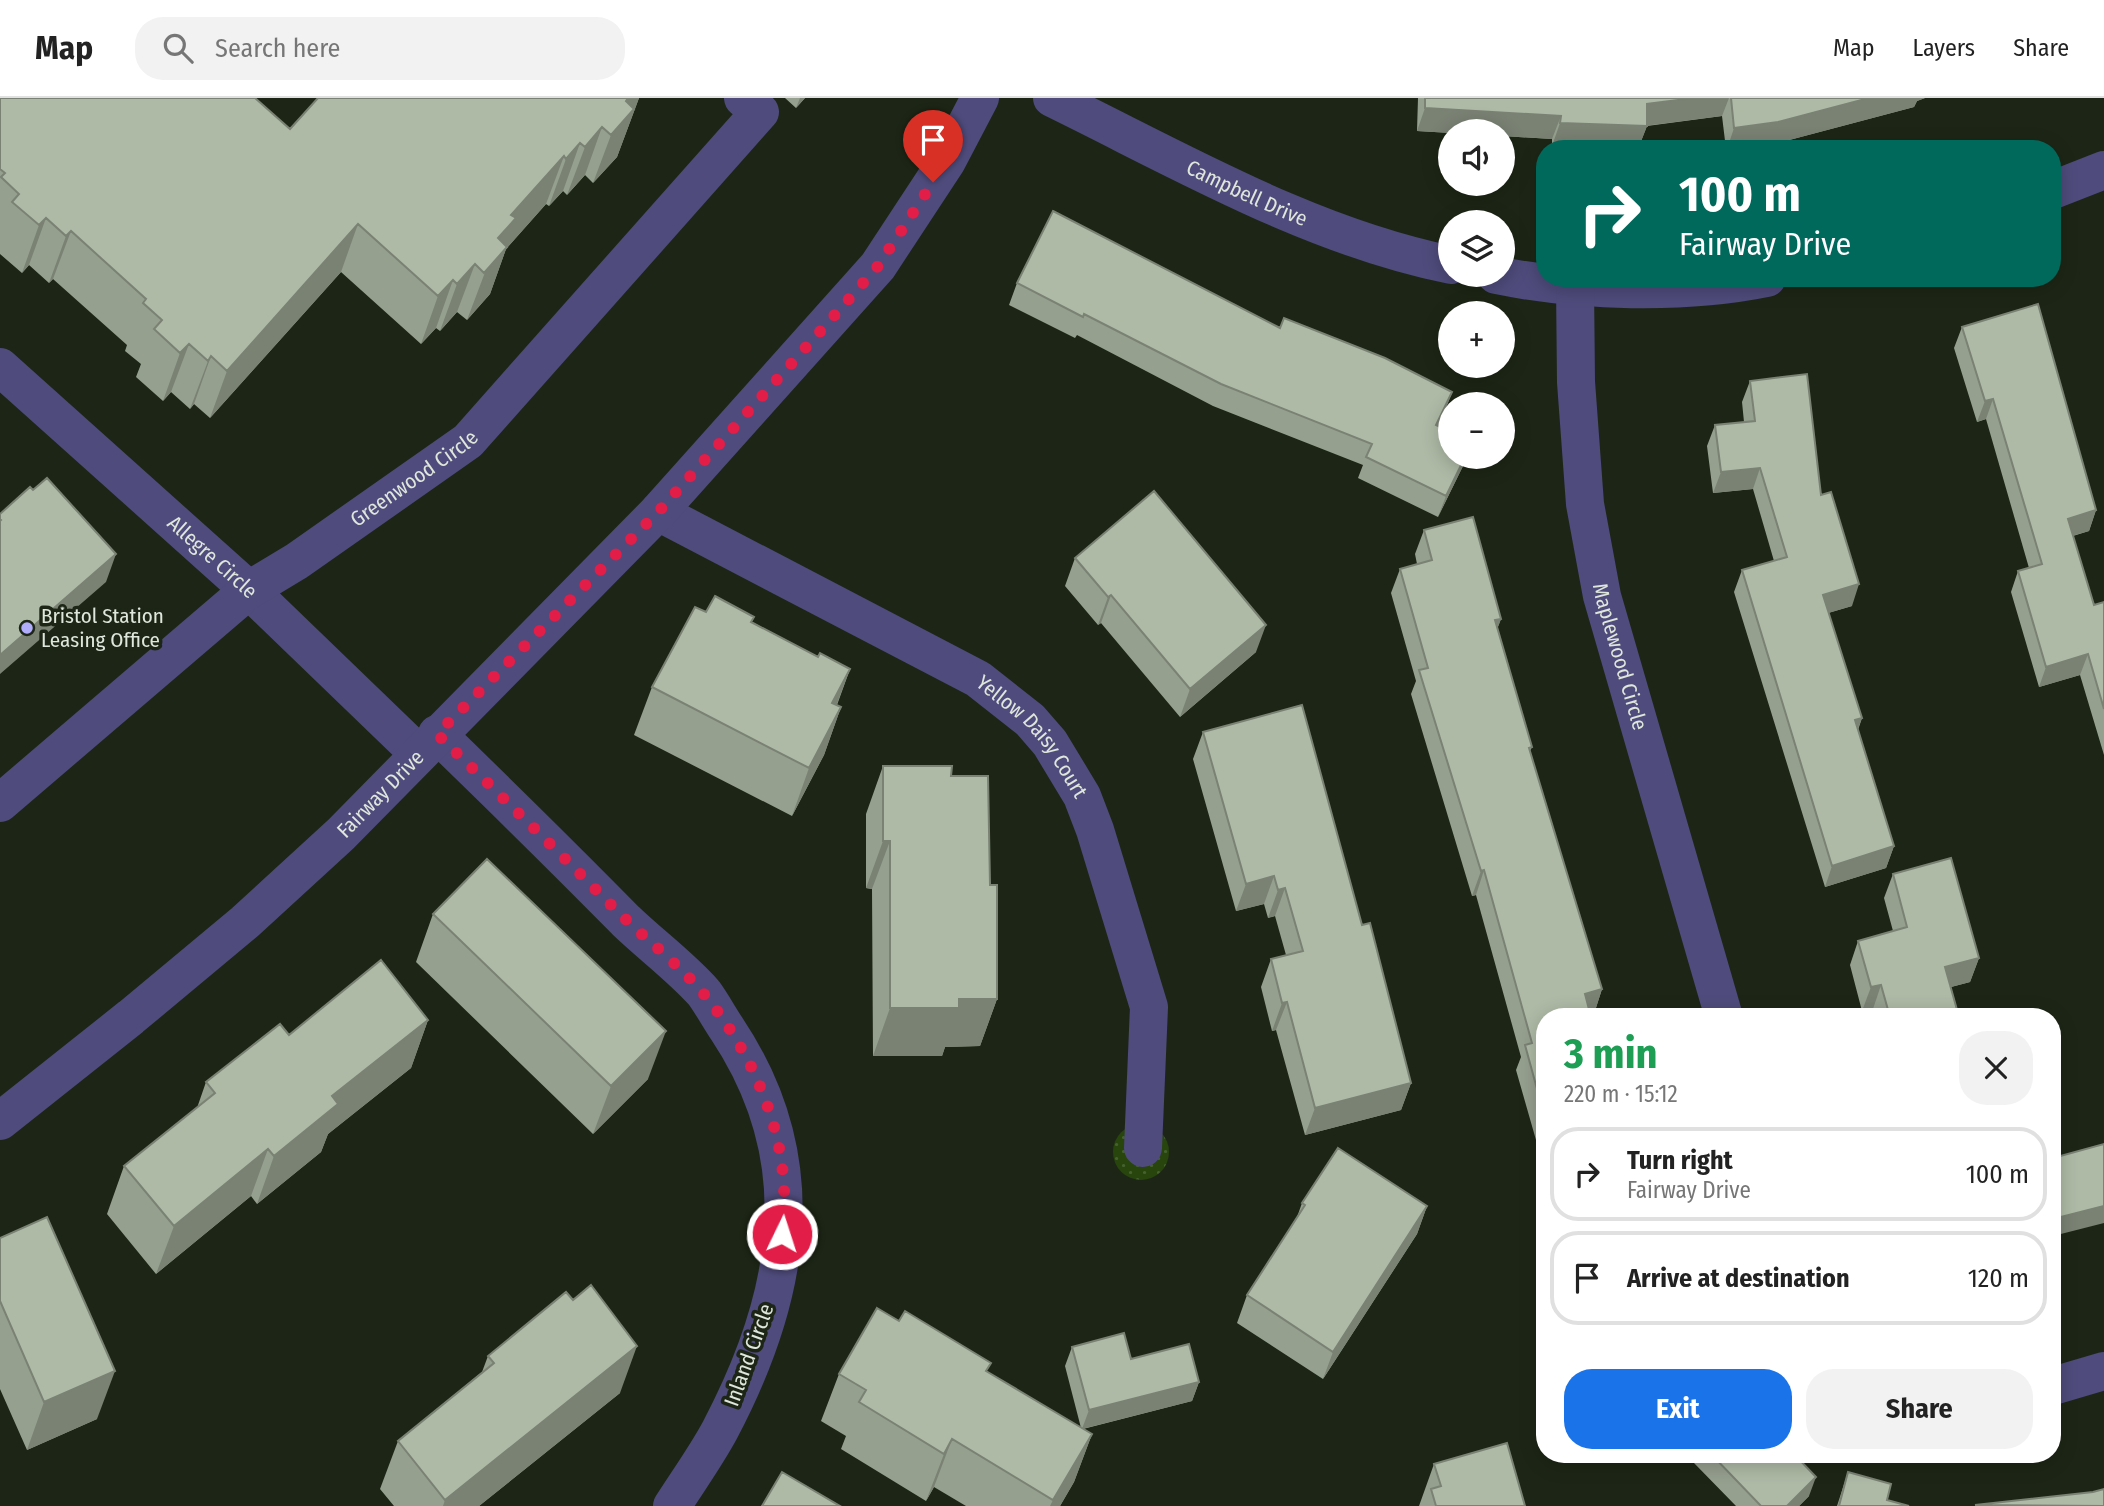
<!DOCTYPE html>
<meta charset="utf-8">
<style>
:root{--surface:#fff;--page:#f2f2f2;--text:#222;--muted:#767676;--line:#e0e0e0;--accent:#1a73e8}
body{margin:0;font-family:"Fira Sans Condensed",sans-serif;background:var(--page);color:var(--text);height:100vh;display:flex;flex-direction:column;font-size:26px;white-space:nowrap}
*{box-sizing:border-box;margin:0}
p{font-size:23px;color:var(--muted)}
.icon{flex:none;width:38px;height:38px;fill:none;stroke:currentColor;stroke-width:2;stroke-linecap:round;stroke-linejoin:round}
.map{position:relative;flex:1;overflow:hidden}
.panel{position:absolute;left:1536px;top:910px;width:525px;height:455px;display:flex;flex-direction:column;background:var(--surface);border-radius:28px;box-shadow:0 4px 18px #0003}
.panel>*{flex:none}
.top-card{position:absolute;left:1536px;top:42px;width:525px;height:147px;border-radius:28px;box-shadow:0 4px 18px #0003;background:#00695c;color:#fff;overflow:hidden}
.tools{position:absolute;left:1438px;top:21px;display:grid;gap:14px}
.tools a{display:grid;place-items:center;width:77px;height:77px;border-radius:50%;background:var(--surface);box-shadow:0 4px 18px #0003;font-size:35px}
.pin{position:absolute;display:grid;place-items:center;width:60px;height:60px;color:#fff;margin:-72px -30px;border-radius:50% 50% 50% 0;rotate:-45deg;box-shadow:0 0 7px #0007}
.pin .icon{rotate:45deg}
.me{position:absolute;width:77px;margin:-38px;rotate:4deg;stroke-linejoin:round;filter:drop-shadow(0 0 5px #0008)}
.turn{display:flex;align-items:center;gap:24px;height:147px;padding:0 28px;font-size:32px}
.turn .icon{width:91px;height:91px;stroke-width:2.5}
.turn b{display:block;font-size:49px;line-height:60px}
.round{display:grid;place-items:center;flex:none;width:74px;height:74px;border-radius:28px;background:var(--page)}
.summary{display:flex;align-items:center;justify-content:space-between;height:119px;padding:0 28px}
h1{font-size:42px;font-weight:700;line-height:52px;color:#1e9e55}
.action{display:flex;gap:14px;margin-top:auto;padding:14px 28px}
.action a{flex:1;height:80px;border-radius:28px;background:var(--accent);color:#fff;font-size:28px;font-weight:700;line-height:80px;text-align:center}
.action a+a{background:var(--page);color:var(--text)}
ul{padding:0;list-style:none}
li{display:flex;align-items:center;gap:21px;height:94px;margin:0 14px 10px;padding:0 14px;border:4px solid var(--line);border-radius:28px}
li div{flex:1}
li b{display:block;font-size:26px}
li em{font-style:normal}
header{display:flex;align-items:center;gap:42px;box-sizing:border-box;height:98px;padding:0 35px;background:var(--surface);border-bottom:2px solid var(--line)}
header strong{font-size:33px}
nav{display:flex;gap:38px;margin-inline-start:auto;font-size:24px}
.search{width:490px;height:63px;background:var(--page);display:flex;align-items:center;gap:18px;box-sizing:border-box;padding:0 24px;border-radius:28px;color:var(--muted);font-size:26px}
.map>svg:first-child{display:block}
.green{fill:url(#green-dots)}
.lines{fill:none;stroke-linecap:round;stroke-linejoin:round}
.street{stroke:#4f4b7c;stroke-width:38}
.wall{fill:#96a08f}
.shaded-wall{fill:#7a8274}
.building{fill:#aebaa6;stroke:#7a8274;stroke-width:2}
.route{stroke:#e11d48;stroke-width:12;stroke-dasharray:0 21.6}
.poi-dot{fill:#b2adfa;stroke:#1d2616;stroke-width:2.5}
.labels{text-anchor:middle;stroke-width:7;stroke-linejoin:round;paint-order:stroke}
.street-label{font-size:21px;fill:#dfe6db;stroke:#1d2616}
.poi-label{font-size:21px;fill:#dfe6db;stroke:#1d2616;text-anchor:start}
</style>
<header>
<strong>Map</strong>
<div class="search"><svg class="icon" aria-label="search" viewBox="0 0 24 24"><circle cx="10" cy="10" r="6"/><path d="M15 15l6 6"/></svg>Search here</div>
<nav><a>Map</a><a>Layers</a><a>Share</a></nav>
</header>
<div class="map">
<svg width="2104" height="1408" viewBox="0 0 2104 1408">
<defs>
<pattern id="green-dots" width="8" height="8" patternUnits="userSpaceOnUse" patternTransform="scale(1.75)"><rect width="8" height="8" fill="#27450c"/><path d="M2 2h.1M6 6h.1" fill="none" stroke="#46602f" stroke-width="1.8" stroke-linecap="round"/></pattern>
</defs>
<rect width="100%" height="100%" fill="#1d2616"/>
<!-- green -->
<path class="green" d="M1113 1054a28 28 0 1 1 56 0a28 28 0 1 1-56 0Z"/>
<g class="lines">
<!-- street -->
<g class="street">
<path id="s1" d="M1052,0c129,63 257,138 399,167"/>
<path d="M2053,92l51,-20"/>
<path d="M1496,177c83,17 188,20 271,3"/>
<path id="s2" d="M1575,187l1,97 9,122 17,92 122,421"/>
<path id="s3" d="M0,269l249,223 170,164"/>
<path id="s4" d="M658,414l320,167 52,41 20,23 32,53 13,34 54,177 -6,141"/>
<path d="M437,636c64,62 127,124 189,187 25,24 55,46 78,72 8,11 15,24 23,36 88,132 64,266 -7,401 -14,26 -32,51 -48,76"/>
<path id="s5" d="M0,705l249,-213 48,-29 171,-120 292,-329 -17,-14"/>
<path id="s6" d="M0,1023l131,-104 114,-95 96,-88 317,-322 220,-246 69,-105 33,-63"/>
<path d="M2053,1288l51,-15"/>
</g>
</g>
<!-- wall -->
<path class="wall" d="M0,0l290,31 28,-31h321l-22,59 -24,26 -8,-8 -18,20 -4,-4 -14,15 -3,-2 -40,45 -16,45 -23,26 -10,-8 -17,19 -4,-3 -15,16 -80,-72 -131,146 -16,-14 -4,5 -19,-17 -8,9 -27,-24 5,-13 -16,-13 2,-6 -74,-66 -4,4 -20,-18 -7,8 -22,-19z
M785,0h20l-9,10z
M1418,0h507l-8,3 -3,6 -144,38 -29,4h-15l-4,-33 -75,10 -9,23 -86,-3v-7l-49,-3v-5h-52v2l-34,-2z
M1017,185l263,45 172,64 -14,34 13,31h15l-2,7 -26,53 -80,-39 5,-13 -150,-59 -136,-71 -2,3 -66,-33z
M1962,229l134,183 -7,21 -16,5 21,69 10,-3v153l-24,-80 -41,12 -28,-95 7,-21 11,-3 -43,-149 -9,3 -23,-74z
M1750,283l71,114 31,111 -24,7 34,105 -4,12 36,116 -8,22 -61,19 -91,-295 8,-22 32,-9 -21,-72 -40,4 -6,-47 8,-21 29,-3 -2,-20z
M1424,432l77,89 -4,10 35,118 -2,4 72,238 -8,25 -49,3v151h-1l-28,-98 5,-13 -45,-162 -4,1 -61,-202 5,-13 -25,-88 9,-24 17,-5 -2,-10z
M1075,460l181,94 -76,65 -79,-94 -3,2 -33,-39z
M706,514l48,5 -2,5 66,35 32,12 -13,36 4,2 -17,48 -32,61 -158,-81 18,-48z
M1203,634l159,193 49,158 -10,27 -96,25 -29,-105 -4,1 -11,-44 10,-28 15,-4 -11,-39 -7,2 -4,-14 -28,7 -43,-152z
M883,668l68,10 39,109 7,114 -17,47 -35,1 -3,9h-69l-1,-167 -6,-1v-74z
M1893,776l86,84 -9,24 -19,5 8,30h-84l-2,-8 -11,2 -12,-46 8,-24 35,-10 -9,-33z
M433,816l215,165 -55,55 -177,-172z
M428,922l-17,48 -83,66 -7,18 -64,52 -6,-8 -95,78 -49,-60 17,-48 73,-58 9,-26 83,-47z
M1302,1105l125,3 -10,28 -94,145 -86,-56 10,-28 49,-75z
M0,1140l97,181 -70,31 -27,-61z
M1072,1249l59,12 68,23 -7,19 -109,28 9,5 -18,48 -14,24h-94l-32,-19 -8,14 -85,-52 5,-13 -25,-15 18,-47 242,54 -16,-62z
M488,1258l132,37 -141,113h-85l-14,-17 18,-48 84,-69z
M1697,1356h97l15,42 -10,10h-63l-42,-43z
M1434,1366l91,42h-106z
M1848,1374l39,28 22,6h-72z"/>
<!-- shaded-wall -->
<path class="shaded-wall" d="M628,0h11l-22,59 -24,26 18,-48 15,-34z
M800,0h5l-9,10z
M1694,0h35l-7,18 -78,10h3l-9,23 -86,-3 8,-23 87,-19z
M1869,0h56l-8,3 -3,6 -144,38 -29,4h-14l7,-21z
M1425,10l136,8 -9,23 -49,-3v-5h-52v2l-34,-2z
M602,29l-17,48 -18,20 18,-48z
M580,45l-17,48 -14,15 17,-47z
M564,58l-18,48 -40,45 -16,45 -23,26 31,-82 13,-23z
M46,120l-17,47 -7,8 17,-48z
M358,126l-17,48 -131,146 17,-47z
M71,133l-18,48 -4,4 17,-47z
M475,166l-18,48 -17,19 17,-47z
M453,182l-17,48 -15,16 17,-48z
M189,246l-18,48 -8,9 17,-48z
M211,258l-17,48 -4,5 18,-48z
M1452,294l-8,22 -16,33 8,-22z
M1993,301l-7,20 -9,3 8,-21z
M1465,359h1l-2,7 -26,53 8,-21z
M1760,370l-7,21 -40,4 8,-21z
M2096,412l-7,21 -28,8 7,-20z
M116,456l-10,28 -106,92v-19z
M1859,486l-7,22 -37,11 8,-22z
M1111,497l-10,28 -3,2 10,-28z
M1501,521l-9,24 3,-23z
M1266,527l-10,27 -76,65 10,-28z
M2088,556l-8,21 -41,12 7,-20z
M850,571l-18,48v-14z
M841,609l-17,48 -32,61 17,-48z
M1862,620l-8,21 1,-19z
M883,743h7l-18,48 -6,-1z
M1894,748l-8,22 -61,19 7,-21z
M1484,772l-8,25 -4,1 9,-25z
M1274,778l-10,28 -28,7 10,-27z
M1285,790l-10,28 -7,2 10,-28z
M1979,860l-9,24 -34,9 9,-24z
M1881,887l-8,24 -11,2 9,-24z
M1602,891l-8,25 -12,3 3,-23z
M959,901h38l-17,47 -35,1 -3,9h-69l17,-48z
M1287,904l-11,28 -4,1 10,-28z
M428,922l-17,48 -83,66 -7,18 -64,52 17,-48 58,-60z
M666,933l-18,48 -55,55 18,-48z
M1411,985l-10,27 -96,25 10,-27z
M268,1051l-17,47 -95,78 18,-48z
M1427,1108l-10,28 -94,145 10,-27z
M2104,1108v17l-51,13v-17z
M637,1248l-17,47 -141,113h-36l2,-6z
M115,1273l-18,48 -70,31 17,-48z
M1199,1284l-7,19 -110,28 7,-19z
M1092,1336l-18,48 -14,24h-10l3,-6z
M952,1341l-18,48 -8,14 18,-47z
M1816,1379l-7,19 -10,10h-12z"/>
<!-- building -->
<path class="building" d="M0,0h255l35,31 28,-31h310l-2,3 8,8 -23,26 -9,-8 -17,20 -5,-4 -14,16 -2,-3 -53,59 5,3 -18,20 9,9 -23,26 -9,-9 -18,20 -4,-4 -15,16 -80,-72 -131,147 -16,-15 -3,5 -19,-17 -9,9 -26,-24 8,-9 -19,-17 3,-4 -75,-68 -5,5 -20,-18 -7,7 -27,-23 7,-8 -18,-17 4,-4 -5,-4z
M1425,0h269l-47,6v22l-87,-3 1,-7 -136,-8z
M1731,0h138l-91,24 -44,6z
M1053,113l227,117 4,-10 101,40 67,34 -16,33 15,7v25h14l-19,39 -80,-39 6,-13 -151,-60 -137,-70 -1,3 -66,-34z
M2038,206l58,206 -28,9 26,86 10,-3v107l-16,-55 -42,13 -28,-96 24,-7 -49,-165 -8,2 -23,-74z
M1807,276l14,121 10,-3 28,92 -36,11 39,123 -7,2 39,126 -62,20 -90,-296 45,-13 -27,-89 -39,4 -6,-47 40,-4 -5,-40z
M47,380l69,76 -116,101v-134l1,-1 -1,-1v-5l30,-27 3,3z
M1154,393l112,134 -76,64 -79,-94 -3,2 -33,-39z
M1473,419l28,102 -6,1 37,127 -3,1 73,241 -17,5 6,23h-46v101l-20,-73 7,-2 -48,-173 -3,1 -62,-201 9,-2 -28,-99 32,-9 -8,-30z
M715,498l39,21 -3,5 67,35 2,-4 30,16 -18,34 9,4 -32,61 -157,-81 43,-80 11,5z
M1302,607l60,220 8,-2 41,160 -96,25 -28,-106 -5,1 -11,-44 32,-8 -18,-63 -7,2 -4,-14 -28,8 -43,-152z
M883,668h69l-1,10h37l2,109h7v114h-38v9h-69v-167h-7z
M1951,760l28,100 -34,9 14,50h-69l-9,-32 -10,2 -13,-46 49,-14 -14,-53z
M487,761l179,172 -55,55 -178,-172z
M381,862l47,60 -96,76 6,8 -64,52 -6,-7 -94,77 -50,-60 91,-73 -9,-11 74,-58 9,11z
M2104,1046v62l-51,13v-61z
M1338,1050l89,58 -94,146 -86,-57 58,-90 -3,-2z
M47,1119l68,154 -71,31 -44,-101v-63z
M591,1187l46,61 -192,154 -47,-59 96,-78 -6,-7 78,-64 7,8z
M877,1210l22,13 6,-10 86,52 -5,8 106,63 -39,66 -101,-61 -8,15 -85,-52 7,-12 -27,-16z
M1124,1235l7,26 58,-15 10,38 -110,28 -17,-63z
M1507,1345l18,63h-89l-5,-17 10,-3 -7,-22z
M1711,1356h83l22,23 -29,29h-26z
M782,1374l58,34h-78z
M1848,1374l43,12 -4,16 22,6h-70z
M2104,1391v17l-129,-1 118,-13z"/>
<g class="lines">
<!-- route -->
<path class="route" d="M782,1136c12,-86 -24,-174 -78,-240 -25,-30 -61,-57 -89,-85 -58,-59 -118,-117 -178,-175l221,-222 167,-186 53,-60 55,-84"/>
</g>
<!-- markers -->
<circle class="poi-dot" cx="27" cy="530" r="7"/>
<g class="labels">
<!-- street labels -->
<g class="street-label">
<text dy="7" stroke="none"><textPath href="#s1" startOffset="217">Campbell Drive</textPath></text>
<text dy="7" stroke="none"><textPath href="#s5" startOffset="527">Greenwood Circle</textPath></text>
<text dy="7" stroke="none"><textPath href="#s3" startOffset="285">Allegre Circle</textPath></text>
<text dy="7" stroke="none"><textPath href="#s2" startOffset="376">Maplewood Circle</textPath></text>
<text dy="7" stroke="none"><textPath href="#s4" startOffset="441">Yellow Daisy Court</textPath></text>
<text dy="7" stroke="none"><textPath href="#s6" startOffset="502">Fairway Drive</textPath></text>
<text transform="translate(749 1257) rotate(-70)" y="7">Inland Circle</text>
</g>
<!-- poi labels -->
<g class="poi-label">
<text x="41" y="525">Bristol Station<tspan x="41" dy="24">Leasing Office</tspan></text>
</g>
</g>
</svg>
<div class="tools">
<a><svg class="icon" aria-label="sound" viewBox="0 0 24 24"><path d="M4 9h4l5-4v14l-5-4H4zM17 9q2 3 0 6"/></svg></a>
<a><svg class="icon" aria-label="layers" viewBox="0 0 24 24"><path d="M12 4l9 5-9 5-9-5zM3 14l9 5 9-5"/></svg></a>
<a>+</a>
<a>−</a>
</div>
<div class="pin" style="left:933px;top:84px;background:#d93025"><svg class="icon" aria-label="arrive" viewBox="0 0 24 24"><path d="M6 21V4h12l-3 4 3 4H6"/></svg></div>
<svg class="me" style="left:782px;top:1136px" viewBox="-20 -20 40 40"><circle r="17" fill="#e11d48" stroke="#fff" stroke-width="3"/><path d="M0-11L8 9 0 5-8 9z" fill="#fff"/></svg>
<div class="top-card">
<div class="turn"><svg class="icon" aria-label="right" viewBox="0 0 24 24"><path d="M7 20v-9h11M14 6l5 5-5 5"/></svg><div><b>100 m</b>Fairway Drive</div></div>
</div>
<section class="panel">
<div class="summary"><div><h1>3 min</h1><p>220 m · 15:12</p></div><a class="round"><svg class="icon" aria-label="close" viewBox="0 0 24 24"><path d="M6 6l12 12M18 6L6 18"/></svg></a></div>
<ul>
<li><svg class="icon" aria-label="right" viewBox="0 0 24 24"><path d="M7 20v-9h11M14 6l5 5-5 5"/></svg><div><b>Turn right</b><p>Fairway Drive</p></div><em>100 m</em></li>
<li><svg class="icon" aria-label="arrive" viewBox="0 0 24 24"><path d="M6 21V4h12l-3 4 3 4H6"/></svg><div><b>Arrive at destination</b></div><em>120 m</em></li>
</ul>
<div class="action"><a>Exit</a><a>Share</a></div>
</section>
</div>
